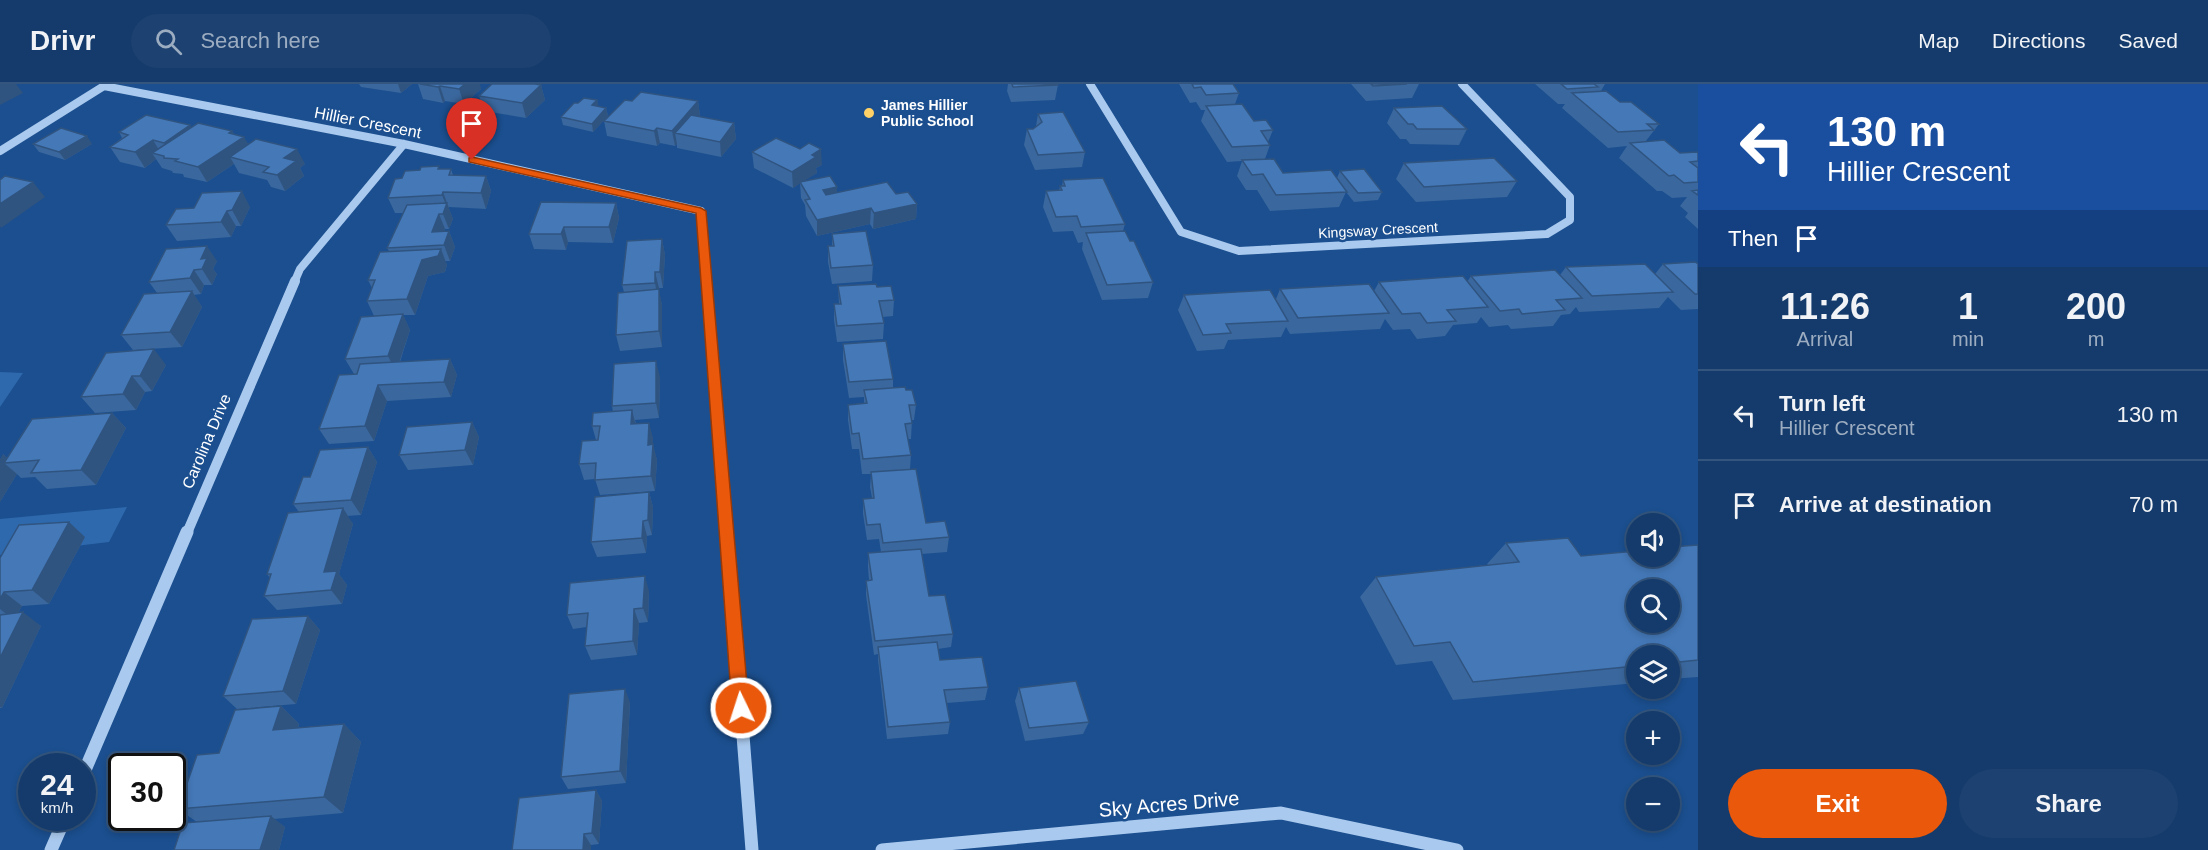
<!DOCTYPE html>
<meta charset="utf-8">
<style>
:root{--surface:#143b6b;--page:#1d4271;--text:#f1f3f6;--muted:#9dadc1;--line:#33557e;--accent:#ea580c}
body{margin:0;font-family:Helvetica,sans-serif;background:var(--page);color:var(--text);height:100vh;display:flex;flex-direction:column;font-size:22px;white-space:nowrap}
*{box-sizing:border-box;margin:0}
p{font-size:20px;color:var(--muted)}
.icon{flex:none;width:33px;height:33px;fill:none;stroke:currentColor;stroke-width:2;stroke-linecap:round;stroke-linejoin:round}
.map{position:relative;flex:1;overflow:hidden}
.panel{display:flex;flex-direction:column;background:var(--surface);width:510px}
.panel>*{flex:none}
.banner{background:#1a4fa0;color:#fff;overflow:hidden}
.tools{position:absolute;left:1626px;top:429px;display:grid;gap:12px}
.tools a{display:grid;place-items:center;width:54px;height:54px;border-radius:50%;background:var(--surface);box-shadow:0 3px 9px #0003,0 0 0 2px var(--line);font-size:30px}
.speed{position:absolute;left:18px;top:669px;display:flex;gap:12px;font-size:30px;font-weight:700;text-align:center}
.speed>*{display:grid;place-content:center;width:78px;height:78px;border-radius:50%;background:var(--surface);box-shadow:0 3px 9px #0003,0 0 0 2px var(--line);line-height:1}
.speed small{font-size:15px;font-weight:400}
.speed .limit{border:3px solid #111;border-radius:9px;background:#fff;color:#111}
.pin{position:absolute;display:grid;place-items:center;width:51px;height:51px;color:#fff;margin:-62px -26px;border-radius:50% 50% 50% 0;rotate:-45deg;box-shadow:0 0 6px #0007}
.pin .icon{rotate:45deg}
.me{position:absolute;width:66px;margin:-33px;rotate:356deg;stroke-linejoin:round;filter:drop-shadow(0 0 4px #0008)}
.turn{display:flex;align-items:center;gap:21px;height:126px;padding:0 30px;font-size:27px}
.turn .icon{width:78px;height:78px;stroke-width:2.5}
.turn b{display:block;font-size:42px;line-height:51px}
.then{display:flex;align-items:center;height:57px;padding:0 30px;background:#0003;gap:12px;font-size:22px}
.eta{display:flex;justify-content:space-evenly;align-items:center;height:102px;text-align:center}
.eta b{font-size:36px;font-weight:600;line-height:42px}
.cta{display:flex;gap:12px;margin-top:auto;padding:12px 30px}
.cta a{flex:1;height:69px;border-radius:36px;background:var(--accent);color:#fff;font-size:24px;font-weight:600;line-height:69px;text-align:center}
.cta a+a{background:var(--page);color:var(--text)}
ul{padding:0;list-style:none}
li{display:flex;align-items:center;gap:18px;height:90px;padding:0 30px;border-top:2px solid var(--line)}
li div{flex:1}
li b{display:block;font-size:22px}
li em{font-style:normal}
header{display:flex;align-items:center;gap:36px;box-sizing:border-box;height:84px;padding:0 30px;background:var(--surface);border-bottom:2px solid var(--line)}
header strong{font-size:28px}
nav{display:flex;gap:33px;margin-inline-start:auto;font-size:21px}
.search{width:420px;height:54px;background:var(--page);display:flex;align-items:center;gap:15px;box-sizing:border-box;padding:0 21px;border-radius:33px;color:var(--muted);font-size:22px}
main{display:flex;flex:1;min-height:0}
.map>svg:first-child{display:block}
.green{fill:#2e69ad}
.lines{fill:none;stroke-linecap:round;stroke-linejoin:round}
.minor-far2{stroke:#a9c9ee;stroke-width:8}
.minor-far1{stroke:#a9c9ee;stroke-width:10}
.minor{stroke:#a9c9ee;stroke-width:13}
.wall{fill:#3a679d}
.shaded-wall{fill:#305480}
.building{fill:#4478b7;stroke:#305480;stroke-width:1.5;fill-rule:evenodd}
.route{fill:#ea580c;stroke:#983908;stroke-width:1.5}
.poi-dot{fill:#ffd166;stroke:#1b4f8f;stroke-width:2}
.labels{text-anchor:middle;stroke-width:5;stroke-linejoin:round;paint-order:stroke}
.far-poi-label{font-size:14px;font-weight:bold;fill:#fff;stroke:#1b4f8f;text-anchor:start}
.far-street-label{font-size:14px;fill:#fff;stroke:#1b4f8f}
.street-label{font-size:16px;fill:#fff;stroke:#1b4f8f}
.near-street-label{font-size:20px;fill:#fff;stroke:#1b4f8f}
</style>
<header>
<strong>Drivr</strong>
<div class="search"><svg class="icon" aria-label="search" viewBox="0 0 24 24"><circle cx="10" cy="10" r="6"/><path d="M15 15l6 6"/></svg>Search here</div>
<nav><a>Map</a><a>Directions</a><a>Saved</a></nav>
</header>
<main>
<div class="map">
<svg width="1698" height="766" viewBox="0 0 1698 766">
<rect width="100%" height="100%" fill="#1b4f8f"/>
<!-- green -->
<path class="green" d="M0,288l23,1 -23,34z
M127,423l-18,35 -109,13v-36z"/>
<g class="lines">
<!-- minor-far2 -->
<path class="minor-far2" d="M1090,0l91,148 58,19 308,-17 23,-14v-23l-108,-113
M104,2l300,58 297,67 6,72
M0,67l107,-67
M294,199l6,-14 104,-125"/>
<!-- minor-far1 -->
<path class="minor-far1" d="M707,197l20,252
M187,449l108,-252"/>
<!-- minor -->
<path class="minor" d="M727,448l25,318
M82,693l105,-245
M51,766l14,-32
M882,766l399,-37 176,37"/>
</g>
<!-- wall -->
<path class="wall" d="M359,0h53l-11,9 -40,-6z
M418,0l63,5 -17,15 -19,-3 -2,2 -20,-4z
M1008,0h49l1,1 -3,15 -44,2 -4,-11z
M1179,0h54l6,9 -4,11 19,17 19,9 -5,12 2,3 -5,14 18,14 54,5 3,-7 42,21 -4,8 -24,2 -8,-10 -7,15 -69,4 -13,-21h-11l-9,-14 5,-15 -15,1 -26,-41 4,-11h-4l-5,-8 -6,1z
M1351,0h68l-7,14 -46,3z
M1535,0h70l-4,7 58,33 -13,17 34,12h18v76l-13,-12 3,-4 -8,-7 7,-9 -15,1 -10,-7h-5l-38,-33 8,-12 -19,2 -46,-40 3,-4h-7z
M541,1l4,15 -19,18 -42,-7 -5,-15z
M597,16l1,6 8,2 2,8 -15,16 -30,-7 -2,-8 17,-14z
M632,17h66l2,15v1l34,6 2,16 -15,18 -44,-9v-4l-2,2 -15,-3 -3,3 -50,-10 -3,-15z
M1394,24l73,21 -8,16 -49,-1 -4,-5h-6l-13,-16z
M1038,30l47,38 -3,15 -47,3 -11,-25 3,-16h6l3,-3z
M191,43l41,4 2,3 15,10 56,20 -5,4 4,8 -19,15 -14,-4 -4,-7 -28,-7 -5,-9 -27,18 -23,-5 -1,-3 -10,-1 -1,-2 -10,-3 -6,-9 -11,9 -25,-6 -10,-15 12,-9 -3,-6z
M33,60h59l-27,16 -26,-8z
M752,68l70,13 -6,3 1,5 -14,8 34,6v6l59,1 21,10 -1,15 -43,10 -3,-5 -53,12 -11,-20 -1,-11 -4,-7 -1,-15 -7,5 -39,-20z
M1404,79l113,18 -10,16 -91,5 -20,-23z
M441,85h10l2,6 33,1 5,15 -5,18 -37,-2v2l4,10 -4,10h-4l-1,2h5l6,16 -5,14h-5l2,4 -2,7 -17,4 -13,39h-12l7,15 -10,32 50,-3 7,16 -6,22 -64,4 -13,40 -45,3 -10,-15 35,-55 -9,-15 29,-43 -7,-15 5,-13 -4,-8 21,-29 -2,-3 16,-35h-8l-7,-15 14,-20z
M1063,96l62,44 -2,7 30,51 -5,16 -46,2 -20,-51 1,-7 -5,1 -5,-12 -20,1 -10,-25 3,-16h13l1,-5h2z
M616,119l3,15 -6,25 -45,-1 -2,8 -32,-1 -5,-15z
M250,123l-9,19h-5l-5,11 -54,4 -11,-16 10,-16z
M832,150l41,31 -1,16 -40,3 -4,-22v-16h4z
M662,155l3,16 -2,33h-4l-1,1 4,16v42l-42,4 -4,-16 8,-43 -2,-7z
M217,177l-4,8 4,5 -5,11h-8l-3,9 -7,1 8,12 -20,40 -49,3 -12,-15 36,-42 -8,-11z
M1663,180h35v45l-17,1 -13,-13 -9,11 -80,4 -3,-5 -6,7 -9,1 -8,11 -42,3 -3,-4 -19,2 -8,-10 -4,6 -24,2 -8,11 -28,3 -7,-10 -17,1 -8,-11 -5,10 -90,5 -4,-7 -5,10 -53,3 -4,9 -27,2 -19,-41 6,-15 92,4 4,-10 94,2 5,-9h88l4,-6 89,-1 6,-8 89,7z
M838,202l39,1 17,13 -1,16 -10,1 1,6 -1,16 -46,3 -3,-22v-16h5z
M843,260l50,35v9l13,2 10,15 -2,15h-2l-1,19h-3l3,16 -1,14 16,54 23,14 -2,15 -25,2 7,42 24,38 -2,13 -13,2 2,11 48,27 -3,13 -38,3 3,19 -2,12 -61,5 -9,-79v-6l-4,1 -8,-60v-14l3,-1 -1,-12v-15l13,-1 -2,-13 -12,1 -4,-26v-15l9,-1 -2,-11 1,-13h-9l-3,-25h-7l-4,-29v-15l16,-2v-6l-15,1 -6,-38z
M106,269l60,12 -14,26 -7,1 -9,18 -41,3 -14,-16z
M660,293l-1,41 -24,2 1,4 17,14 -1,6 5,16 -2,31 -55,4 -5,-16 -11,1 -5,-16 17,-24 -4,-14 21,-14 -1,-6z
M112,329l14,15 -30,57 -49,4 -12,-12 -14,1 -4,-4 -17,28 3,-48 4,4z
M472,338l7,15 -6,28 -65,5 -9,-15z
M368,363l9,15 -16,53 -14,1 6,8 -14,50 8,11 -5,19 -65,6 -13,-14 6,-18 -3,-4 32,-62 -6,-8 17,-27z
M649,408l4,15 -1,28 -5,1 -1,17 -49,4 -6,-15z
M85,453l-36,67 -27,2 -4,7 23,13 -39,82h-2v-150z
M1506,459l75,13 117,-11v132l-28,2v-23h-34v27l-183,17 -21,-39 -36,4 -36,-68 16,-20 112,-12 -1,-1z
M649,507l-1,31 -9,1 -2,32 -46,5 -6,-14 2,-19 -14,2 -6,-14z
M308,532l12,14 -24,74 -59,5 -14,-13z
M1019,604l70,34 -6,12 -58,7 -10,-40z
M630,618l-4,81 -58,6 -7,-12z
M281,622l18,18 -1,4 46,-4 17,18 -18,71 -69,6 11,8 -6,23h-105l23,-28 -19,-13 41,-56z
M596,706l6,11 -3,43 -8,1v5h-79z"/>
<!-- shaded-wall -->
<path class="shaded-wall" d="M0,0h16l7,9 -23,12z
M398,0h14l-11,9z
M465,0h15l1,5 -17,15 -5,-15z
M541,1l4,15 -19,18 -4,-15z
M440,2l5,15 -2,2 -5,-16z
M597,16l2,8 -7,-3z
M698,17l2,15 -16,19 -9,-2 2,11 -2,2 -3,-15z
M606,24l2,8 -15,16 -1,-8z
M734,39l2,16 -15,18 -1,-15z
M190,41l9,15 -26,18 -9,-15z
M657,44l3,15 -3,3 -3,-15z
M232,47l6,10 6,-4 9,15 -23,5 4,7 -27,18 -9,-15 31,-34z
M87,52l5,8 -27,16 -6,-8z
M153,56l9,15 -10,-2 4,6 -11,9 -10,-16z
M297,65l8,15 -5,4 4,8 -19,15 -8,-16 7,-17z
M821,65l1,16 -6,3 1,5 -24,15 -1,-16 20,-17z
M486,92l5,15 -5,18 -5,-16z
M33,98l12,15 -44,31 -1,-2v-22z
M837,103v16l-14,3v-16z
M242,107l8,16 -9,19 -9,-16z
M443,108l10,27 -4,10 -6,-15 3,-9 -4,-10z
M616,119l3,15 -6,25 -4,-16z
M917,120l-1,15 -43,10 1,-16z
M871,124l-1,16 -53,12v-16z
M227,127l9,15 -5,11 -10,-15z
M439,130l6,15 -6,17 -7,-14z
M564,143l4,15 -2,8 -5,-16z
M449,147l6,16 -5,14 -6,-16z
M662,155l3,16 -2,33 -3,-16z
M207,162l10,15 -4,8 4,5 -5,11 -10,-16 -1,-10z
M441,165l6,16 -2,7 -17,4 -13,39 -8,-16 15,-39z
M194,186l10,15 -3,9 -11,-16z
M655,188l4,16 -1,11 -3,-16z
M659,205l3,16v42l-3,-16z
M192,207l10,16 -20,40 -12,-15z
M403,230l7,16 -14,42 -8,-16z
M154,265l12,16 -14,26 -12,-15z
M450,275l7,16 -6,22 -7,-15z
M656,277l4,16 -1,41 -3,-15z
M132,292l13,16 -9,18 -13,-16z
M378,301l9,16 -13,40 -9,-15z
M632,326l4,16 -5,-2z
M112,329l14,15 -30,57 -15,-15z
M472,338l7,15 -6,28 -8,-15z
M649,339l4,15 -1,22 -4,-15z
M653,360l4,16 -2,31 -4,-15z
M368,363l9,15 -16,53 -10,-15z
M3,370l9,8 -8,1 13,11 -17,28v-43z
M649,408l4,15 -1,28 -4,-15z
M343,424l10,16 -14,50 8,11 -5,19 -11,-14 -7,-18z
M643,437l4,15 -1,17 -4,-15z
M69,438l16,15 -36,67 -17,-14z
M645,492l4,15 -1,31 -5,-14z
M4,508l18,14 -8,14 -14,-11v-10z
M634,525l5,14 -2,32 -4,-14z
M23,528l18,14 -39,82 -2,-1v-49z
M308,532l12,14 -24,74 -13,-13z
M625,605l5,13 -4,81 -6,-12z
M281,622l18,18 -7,23 -19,-17z
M344,640l17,18 -18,71 -19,-16z
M596,706l6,11 -3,43 -7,-11z
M271,732l14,11 -6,23h-19z
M584,750l7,11v5h-8z"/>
<!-- building -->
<path class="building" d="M420,0h45l-6,5 -19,-3 -2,1z
M492,0h43l6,1 -19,18 -43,-7z
M1012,0h45l1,1 -45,2z
M1192,0h41l6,9 -33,2 -5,-8 -7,1z
M1371,0h36l-34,2z
M1561,0h33l4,3 -31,2z
M1606,7l14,11h11l28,22h-12l7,6 -36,2 -46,-39z
M641,8l57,9 -26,30 -15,-3 -3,3 -50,-10 21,-21 7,1z
M584,14l13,2 -5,5 14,3 -14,16 -31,-7 13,-14h4z
M1242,20l12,17 12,-1 7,10 -12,1 9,14 -38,2 -26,-41z
M1442,22l25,23h-50l-4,-5h-5l-14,-16z
M1063,28l22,40 -47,3 -11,-26h6l9,-7 -4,-8z
M146,31l44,10 -26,18 -11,-3 -18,12 -25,-5 18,-12 -9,-3z
M691,31l43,8 -14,19 -45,-9z
M198,39l34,8 -3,2 15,4 -46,30 -23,-6 3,-2 -14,-1v-2l-12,-3z
M61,44l26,8 -28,16 -26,-8z
M776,54l24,11 9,-6 12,6 -9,6 4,2 -24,15 -40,-20z
M256,55l41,10 -13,9 12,3 -19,14 -14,-3 6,-5 -39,-10z
M1664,56l16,13 17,-1 1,1v8l-8,1 8,6v14l-14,1 -10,-8 -5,1 -39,-33z
M1494,74l23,23 -93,6 -20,-24z
M1274,75l9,14 48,-3 16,22 -71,3 -13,-21 -11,1 -10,-15z
M439,82l-1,3h13l-2,6 37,1 -5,17 -38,-1 -1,3 -54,3 7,-19 7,-1 3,-7 15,-1 1,-3z
M1364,85l18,23 -24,1 -18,-22z
M5,92l28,6 -33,22v-24z
M830,92l7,11 -14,3 3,5 61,-13 9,12 12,-2 9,12 -43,9 -3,-5 -54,12 -12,-20 5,-1 -10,-17z
M1103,94l22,46 -44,3 -4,-11 -21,1 -10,-26 16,-1 -2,-4h5l-2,-6z
M1698,106v5l-6,-4z
M242,107l-10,19 -5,1 -6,11 -55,3 10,-16 18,-1 8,-15z
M541,118l75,1 -7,24h-45l-3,7h-32z
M447,119l-4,11h-4l-7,18 17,-1 -5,14 -57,3 20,-43z
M866,147l7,34 -42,3 -3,-22h6l-2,-12z
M1125,147l5,10h4l19,41 -46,3 -21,-52z
M662,155l-2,33h-5v11l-33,2 5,-44z
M207,162l-6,13 6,-1 -5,11 -8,1 -4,8 -41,4 17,-33z
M441,165l-3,7 -16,4 -15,39 -40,2 8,-21h-7l12,-28z
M1695,178l3,2v30h-3l-32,-30z
M1645,180l28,28 -81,4 -26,-29z
M1555,186l27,28 -26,2 9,10 -43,4 -3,-5 -19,2 -29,-35z
M1463,192l25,31 -41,3 9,11 -29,2 -7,-10 -18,1 -23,-32z
M876,200l1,3 14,-1 3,14 -15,1 5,22 -47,3 -3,-22h7l-3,-18z
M1369,200l20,29 -91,5 -18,-29z
M659,205v42l-43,4 2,-42z
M1270,206l18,31 -62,3 5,9 -28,2 -19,-40z
M192,207l-22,41 -49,3 23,-41z
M403,230l-15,42 -43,3 16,-42z
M886,257l7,38 -44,3 -6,-38z
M154,265l-14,27h-8l-9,18 -42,3 25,-44z
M450,275l-6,23 -66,3 -13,41 -46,3 20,-54 18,-1 3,-10z
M656,277v42l-44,3 2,-42z
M905,303l1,3h6l4,15h-7l3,18 -7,1 6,31 -48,4 -4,-26 -7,1 -4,-29 19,-2 -3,-13z
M632,326l-1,14 18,-1 -1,22 5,-1 -2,32 -56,4 1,-17 -17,1 3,-23 16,-1 2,-14h-8l1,-13z
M112,329l-31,57 -50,3 8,-13 -35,3 28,-44z
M472,338l-7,28 -66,5 8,-28z
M368,363l-17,53 -58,4 10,-27h7l10,-27z
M916,385l10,54 19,-2 4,16 -66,6 -3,-19 -13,1 -4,-26 11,-1 -3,-26z
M649,408l-1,28 -5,1 -1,17 -51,4 4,-45z
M343,424l-19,64 13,-1 -6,19 -67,6 7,-22h-4l21,-61z
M69,438l-37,68 -28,2 -4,7v-41l19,-33z
M1568,454l13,18 55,-5v5h34v-9l28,-2v115l-28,3v-7h-34v10l-163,16 -23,-40 -36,4 -38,-69 143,-15 -13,-19zM1636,506h34v32h-34z
M921,465l8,47 16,-1 8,39 -78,7 -9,-60 6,-1 -4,-27z
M645,492l-2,32 -9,1 -1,32 -48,5 3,-33 -21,2 3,-32z
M23,528l-23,46v-43z
M308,532l-25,75 -60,5 29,-77z
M937,558l3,18 42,-3 6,30 -44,3 6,32 -62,5 -10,-80z
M1076,597l13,41 -60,6 -10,-40z
M625,605l-5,82 -59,6 8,-83z
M281,622l-8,24 71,-6 -20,73 -146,12 19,-54 22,-2 16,-43z
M596,706l-4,43 -8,1 -1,16h-71l7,-52z
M271,732l-11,34h-86l9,-27z"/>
<!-- route -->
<path class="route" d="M472,73l229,51 5,3 43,497 -3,5 -5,3 -6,-3 -3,-5 -36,-495 -227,-51v-4z"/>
<!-- markers -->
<circle class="poi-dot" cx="869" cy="29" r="6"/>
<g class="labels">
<!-- far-poi labels -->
<g class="far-poi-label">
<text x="881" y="26">James Hillier<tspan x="881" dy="16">Public School</tspan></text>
</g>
<!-- far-street labels -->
<g class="far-street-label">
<text transform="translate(1378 146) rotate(-3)" y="5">Kingsway Crescent</text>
</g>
<!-- street labels -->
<g class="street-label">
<text transform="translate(368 38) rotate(11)" y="6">Hillier Crescent</text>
<text transform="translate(206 357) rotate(-67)" y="6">Carolina Drive</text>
</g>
<!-- near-street labels -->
<g class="near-street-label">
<text transform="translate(1169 720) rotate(-5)" y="7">Sky Acres Drive</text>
</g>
</g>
</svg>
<div class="tools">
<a><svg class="icon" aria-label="sound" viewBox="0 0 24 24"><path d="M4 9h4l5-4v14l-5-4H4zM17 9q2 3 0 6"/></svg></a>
<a><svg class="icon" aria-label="search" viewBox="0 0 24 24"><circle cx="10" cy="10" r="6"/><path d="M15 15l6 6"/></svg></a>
<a><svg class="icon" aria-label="layers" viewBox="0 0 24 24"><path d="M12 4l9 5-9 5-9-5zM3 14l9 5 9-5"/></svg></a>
<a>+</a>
<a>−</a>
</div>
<div class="speed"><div>24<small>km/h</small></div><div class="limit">30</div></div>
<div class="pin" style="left:472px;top:76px;background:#d93025"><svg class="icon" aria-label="arrive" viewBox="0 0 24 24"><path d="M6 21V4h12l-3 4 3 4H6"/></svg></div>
<svg class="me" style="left:741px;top:624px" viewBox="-20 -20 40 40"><circle r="17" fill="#ea580c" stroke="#fff" stroke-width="3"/><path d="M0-11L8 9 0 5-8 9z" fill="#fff"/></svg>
</div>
<section class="panel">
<div class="banner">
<div class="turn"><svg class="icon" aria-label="left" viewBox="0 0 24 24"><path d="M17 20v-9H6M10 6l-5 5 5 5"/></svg><div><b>130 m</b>Hillier Crescent</div></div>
<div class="then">Then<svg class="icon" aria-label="arrive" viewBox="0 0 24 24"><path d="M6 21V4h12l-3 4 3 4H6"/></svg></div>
</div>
<div class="eta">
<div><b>11:26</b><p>Arrival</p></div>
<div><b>1</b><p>min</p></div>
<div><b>200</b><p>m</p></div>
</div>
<ul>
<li><svg class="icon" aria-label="left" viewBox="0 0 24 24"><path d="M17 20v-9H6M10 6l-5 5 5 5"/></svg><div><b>Turn left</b><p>Hillier Crescent</p></div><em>130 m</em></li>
<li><svg class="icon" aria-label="arrive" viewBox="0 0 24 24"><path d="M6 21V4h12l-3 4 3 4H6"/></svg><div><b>Arrive at destination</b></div><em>70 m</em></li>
</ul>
<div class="cta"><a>Exit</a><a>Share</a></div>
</section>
</main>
